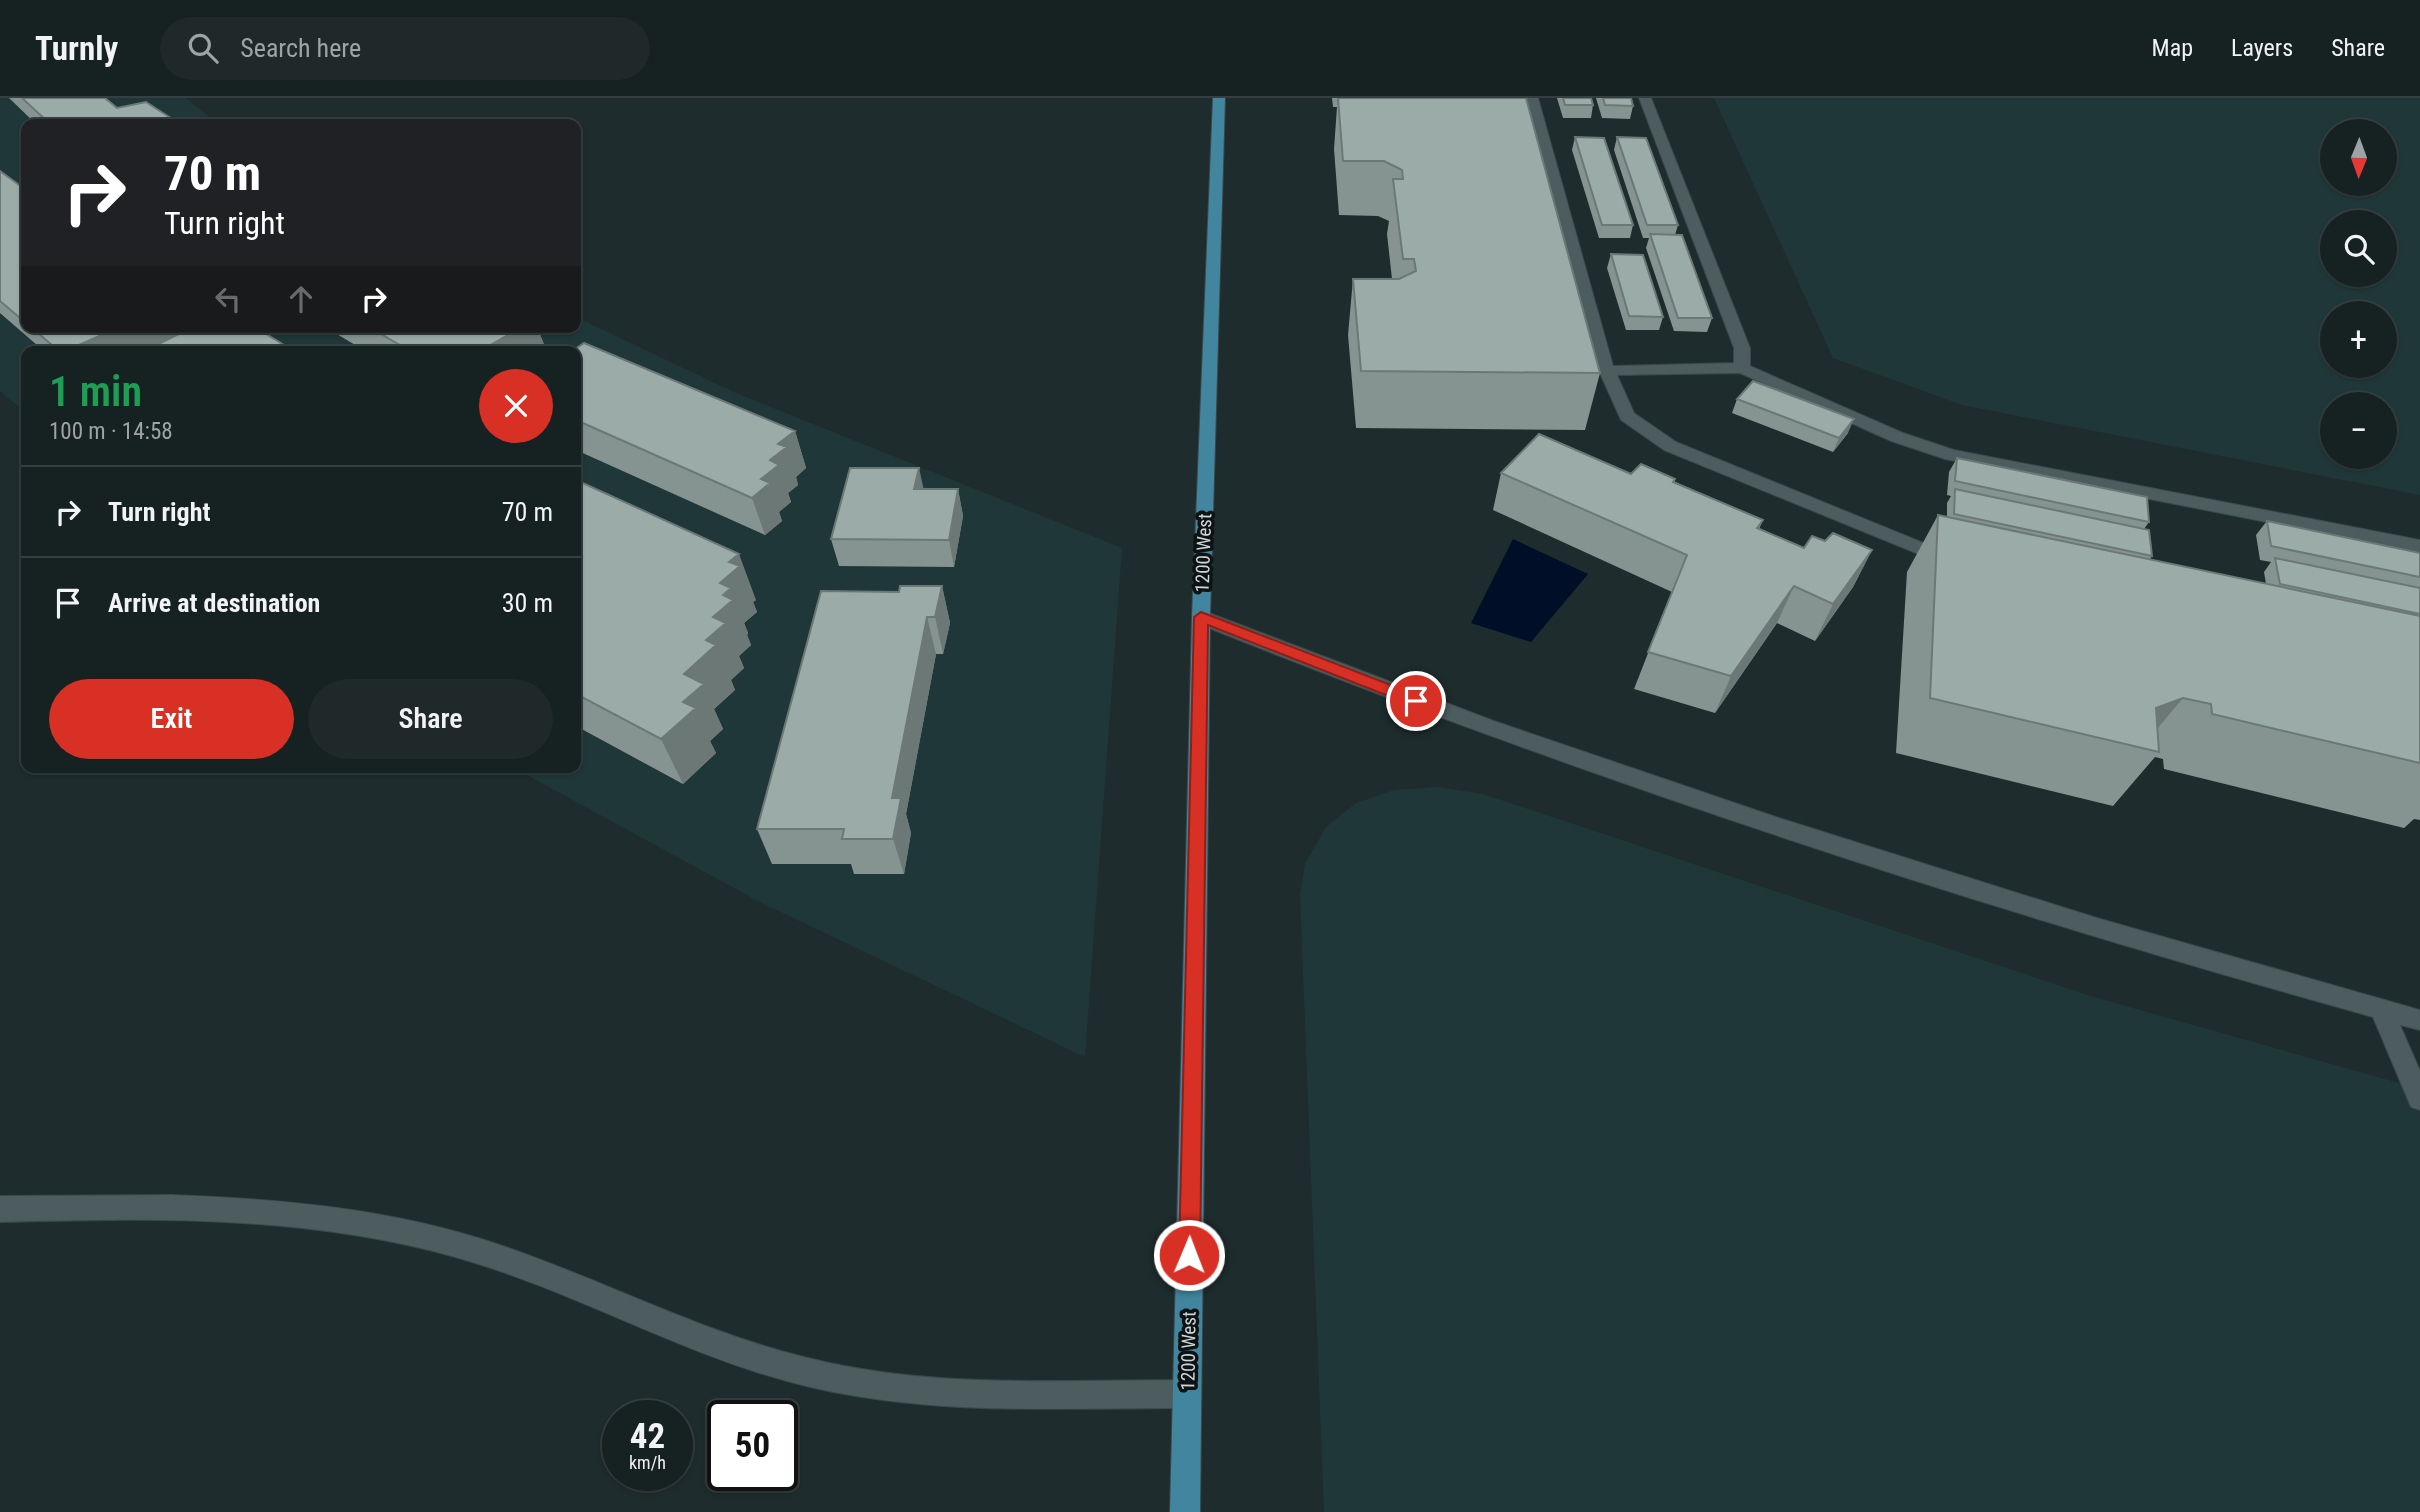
<!DOCTYPE html>
<meta charset="utf-8">
<style>
:root{--surface:#162122;--page:#1f292a;--text:#f1f3f6;--muted:#9ea3a5;--line:#353e40;--accent:#d93025}
body{margin:0;font-family:"Roboto Condensed",sans-serif;background:var(--page);color:var(--text);height:100vh;display:flex;flex-direction:column;font-size:26px;white-space:nowrap}
*{box-sizing:border-box;margin:0}
p{font-size:23px;color:var(--muted)}
.icon{flex:none;width:38px;height:38px;fill:none;stroke:currentColor;stroke-width:2;stroke-linecap:round;stroke-linejoin:round}
.map{position:relative;flex:1;overflow:hidden}
.drawer{position:absolute;left:21px;top:248px;width:560px;height:427px;display:flex;flex-direction:column;background:var(--surface);border-radius:14px;box-shadow:0 2px 5px #0004,0 0 0 2px var(--line)}
.drawer>*{flex:none}
.banner{position:absolute;left:21px;top:21px;width:560px;height:214px;border-radius:14px;box-shadow:0 2px 5px #0004,0 0 0 2px var(--line);background:#202124;color:#fff;overflow:hidden}
.needle{width:46px;rotate:181deg}
.fabs{position:absolute;left:2320px;top:21px;display:grid;gap:14px}
.fabs a{display:grid;place-items:center;width:77px;height:77px;border-radius:50%;background:var(--surface);box-shadow:0 2px 5px #0004,0 0 0 2px var(--line);font-size:35px}
.speed{position:absolute;left:602px;top:1302px;display:flex;gap:14px;font-size:35px;font-weight:700;text-align:center}
.speed>*{display:grid;place-content:center;width:91px;height:91px;border-radius:50%;background:var(--surface);box-shadow:0 2px 5px #0004,0 0 0 2px var(--line);line-height:1}
.speed small{font-size:18px;font-weight:400}
.speed .limit{border:4px solid #111;border-radius:10px;background:#fff;color:#111}
.pin{position:absolute;display:grid;place-items:center;width:60px;height:60px;color:#fff;margin:-30px;border:4px solid #fff;border-radius:50%;box-shadow:0 2px 7px #0007}
.me{position:absolute;width:77px;margin:-38px;rotate:1deg;stroke-linejoin:round;filter:drop-shadow(0 0 5px #0008)}
.turn{display:flex;align-items:center;gap:24px;height:147px;padding:0 28px;font-size:32px}
.turn .icon{width:91px;height:91px;stroke-width:2.5}
.turn b{display:block;font-size:49px;line-height:60px}
.lanes{display:flex;align-items:center;height:66px;padding:0 28px;background:#0003;justify-content:center;gap:35px;direction:ltr}
.lanes .off{opacity:.35}
.round{display:grid;place-items:center;flex:none;width:74px;height:74px;border-radius:37px;background:var(--page)}
.overview{display:flex;align-items:center;justify-content:space-between;height:119px;padding:0 28px}
h1{font-size:42px;font-weight:600;line-height:52px;color:#1e9e55}
.primary-button{display:flex;gap:14px;margin-top:auto;padding:14px 28px}
.primary-button a{flex:1;height:80px;border-radius:42px;background:var(--accent);color:#fff;font-size:28px;font-weight:600;line-height:80px;text-align:center}
.primary-button a+a{background:var(--page);color:var(--text)}
ul{padding:0;list-style:none}
li{display:flex;align-items:center;gap:21px;height:91px;padding:0 28px;border-top:2px solid var(--line)}
li div{flex:1}
li b{display:block;font-size:26px}
li em{font-style:normal}
header{display:flex;align-items:center;gap:42px;box-sizing:border-box;height:98px;padding:0 35px;background:var(--surface);border-bottom:2px solid var(--line)}
header strong{font-size:33px}
nav{display:flex;gap:38px;margin-inline-start:auto;font-size:24px}
.search{width:490px;height:63px;background:var(--page);display:flex;align-items:center;gap:18px;box-sizing:border-box;padding:0 24px;border-radius:38px;color:var(--muted);font-size:26px}
.map>svg:first-child{display:block}
.built{fill:#203739;fill-rule:evenodd}
.water{fill:#000e27}
.lines{fill:none;stroke-linecap:round;stroke-linejoin:round}
.minor-casing{stroke:#3b4748;stroke-width:2}
.major-casing{stroke:#3b4748;stroke-width:2}
.minor{fill:#4d5c5e;fill-rule:evenodd}
.major{fill:#41869e;fill-rule:evenodd}
.wall{fill:#859490}
.shaded-wall{fill:#6c7876}
.building{fill:#9baca8;stroke:#6c7876;stroke-width:2}
.route{fill:#d93025;stroke:#8d1f18;stroke-width:2}
.labels{text-anchor:middle;stroke-width:7;stroke-linejoin:round;paint-order:stroke}
.street-label{font-size:19px;fill:#ced7d7;stroke:#0d1314}
</style>
<header>
<strong>Turnly</strong>
<div class="search"><svg class="icon" aria-label="search" viewBox="0 0 24 24"><circle cx="10" cy="10" r="6"/><path d="M15 15l6 6"/></svg>Search here</div>
<nav><a>Map</a><a>Layers</a><a>Share</a></nav>
</header>
<div class="map">
<svg width="2420" height="1414" viewBox="0 0 2420 1414">
<rect width="100%" height="100%" fill="#1e2c2d"/>
<!-- built -->
<path class="built" d="M0,0h186l32,26h-192v203h550v-10l160,76 386,155 -37,509 -327,-156 -244,-133h62v-416h-550v61l-26,-22z
M1714,0h706v397l-458,-90 -129,-47zM2333,33h52v53h-52zM2333,124h52v53h-52zM2333,215h52v53h-52zM2333,306h52v53h-52z
M1438,689l45,7 611,203 326,92v423h-1096l-24,-617 5,-31 21,-37 30,-24 38,-13z"/>
<!-- water -->
<path class="water" d="M1513,441l75,35 -57,68 -60,-19z"/>
<g class="lines">
<!-- minor casing -->
<g class="minor-casing">
<path id="minor" d="M1526,0h12l75,268 121,-3v-15l-95,-250h12l99,250v18l153,67 51,17 466,90v12l-475,-93 -54,-18 -151,-68 -123,2 17,38 42,29 250,102 28,6 3,4 -9,6 -32,-7 -252,-103 -43,-30 -22,-49z
M1201,512l293,111 285,97 318,100 323,92v20l-20,-5 20,46v39l-9,-3 -38,-90c-399,-111 -794,-240 -1179,-395l-2,-5 2,-5z
M172,1097c111,4 222,14 328,50 104,35 200,87 308,113 124,31 252,22 379,22l10,4 4,10 -4,10 -10,4c-126,0 -253,8 -377,-21 -124,-29 -233,-96 -355,-130 -148,-42 -303,-39 -455,-35v-26z"/>
</g>
<!-- major casing -->
<g class="major-casing">
<path id="major" d="M1213,0h12l-15,519 -10,895h-30l22,-895z"/>
</g>
<!-- minor -->
<use href="#minor" class="minor"/>
<!-- major -->
<use href="#major" class="major"/>
</g>
<!-- wall -->
<path class="wall" d="M9,0h96l12,10 63,16h-144z
M1332,0h194l74,275 -15,57 -229,-2 -8,-93 5,-56h39l-5,-45 2,-13 -11,-5 -39,-1 -5,-66 3,-42h-4z
M1557,0h34l2,7 -2,13h-28z
M1596,0h35l2,8 -3,13 -28,-1z
M1575,39l58,88 -3,13h-31l-27,-88z
M1617,39l61,88 -3,10 37,83 -5,14 -33,-1 -28,-83 3,-10h-6l-29,-88z
M0,73l26,19v137h229l40,25h-250l-45,-39z
M1611,156l52,63 -4,13h-33l-19,-62z
M325,229h212l10,25h-180z
M576,254l219,79 11,37 -10,9 2,8 -10,8 3,9 -12,10 3,9 -17,14 -189,-85z
M1737,301l111,34 -15,19 -101,-39z
M1957,360l192,64 -5,7 8,27 -2,3 116,25 -2,-12 7,-10 -11,-2 -4,-25 11,-14 153,32v267l-6,-1 -10,9 -240,-59 -1,-10 -8,-2 -42,49 -217,-53 11,-181 31,-57 9,2v-14l4,-7 -4,-1 2,-23z
M1501,375l130,1 44,5v3l88,38 -4,9 45,19 21,-7 47,9 -19,37 -38,54 -38,-18 -62,90 -81,-24 38,-97 -179,-82z
M576,382l180,120 -3,2 4,10 -13,11 4,10 -1,2 4,10 -12,11 5,12 -13,12 4,10 -21,19 9,20 -13,12 6,12 -33,31 -107,-58z
M923,391h35l5,27 -9,51 -115,-1 -8,-27z
M942,488l8,37 -7,31h-7l-30,160 5,19 -7,41h-50l-3,-10h-79l-15,-35 142,-237z"/>
<!-- shaded-wall -->
<path class="shaded-wall" d="M56,22l3,4h-10l-1,-2z
M120,229h99l-44,25h-112z
M522,229h15l10,25h-69z
M1854,321l-6,14 -15,19 6,-14z
M795,333l11,37 -10,9 2,8 -10,8 3,9 -12,10 3,9 -17,14 -13,-37 26,-54z
M919,370l6,27 -11,-6z
M958,391l5,27 -9,51 -5,-27z
M1872,452l-19,37 -38,54 18,-37z
M739,456l17,46 -3,2 4,10 -13,11 4,10 -1,2 4,10 -12,11 5,12 -13,12 4,10 -21,19 9,20 -13,12 6,12 -33,31 -22,-45 23,-65 22,-34 7,-23 7,-34 9,-21z
M942,488l8,37 -7,31 -8,-37z
M1794,488l-17,37 -62,90 16,-37z
M927,519l9,37 -30,160 5,19 -7,41 -11,-35 -1,-41z
M2183,600l-42,50 15,-40z"/>
<!-- building -->
<path class="building" d="M22,0h83l12,10 29,-6 34,22h-124v-4l-8,2z
M1338,0h188l74,275 -239,-2 -8,-92h46l17,-8 -2,-12h-11l-10,-80h10l-1,-9 -18,-9h-41z
M1563,0h28l2,7h-28z
M1603,0h28l2,8 -28,-1z
M1575,39l29,1 29,87h-31z
M1617,39l29,1 32,87h-31z
M0,73l26,19v133l-26,-22z
M1650,136l32,1 30,83h-34z
M1611,156l32,1 20,62 -34,-1z
M31,229h89l-57,25h-3z
M193,229h62l40,25h-153z
M369,229h153l-44,25h-66z
M584,245l211,88 -17,13 9,3 -17,13 9,5 -18,14 9,4 -18,15 -176,-78v-68h-5z
M1753,283l101,38 -15,19 -102,-39z
M1539,336l92,40 10,-10 34,15 -2,3 90,38 -6,8 47,20 8,-12 13,5 8,-8 39,17 -39,54 -39,-18 -63,90 -83,-24 39,-97 -186,-82z
M1957,360l190,39 2,25 -194,-41z
M850,370h69l-5,21h44l-9,51 -118,-1z
M576,382l163,74 -10,8 11,4 -20,17 11,5 -8,7 10,5 -20,17 13,6 -20,17 10,5 -32,29 20,10 -21,18 13,6 -35,31 -85,-45z
M1955,391l194,41 3,26 -198,-42z
M1938,417l482,101v147l-208,-49 -1,-10 -28,-6 -27,10 3,44 -229,-54z
M2267,423l153,32v24l-149,-31z
M2275,460l145,30v26l-140,-30z
M900,488h42l-7,31h-8l-35,181h9l-8,41h-51l2,-10h-87l64,-238 78,1z"/>
<!-- route -->
<path class="route" d="M1201,514l221,85 2,4 -2,4h-11l-203,-80 -8,630 -3,7 -8,3 -7,-3 -3,-7 15,-638z"/>
<g class="labels">
<!-- street labels -->
<g class="street-label">
<text transform="translate(1203 455) rotate(-88)" y="7">1200 West</text>
<text transform="translate(1188 1253) rotate(-89)" y="7">1200 West</text>
</g>
</g>
</svg>
<div class="fabs">
<a><svg class="needle" viewBox="-14 -14 28 28"><path d="M0-13l5 13h-10z" fill="#e53935"/><path d="M0 13l5-13h-10z" fill="#9ea3a5"/></svg></a>
<a><svg class="icon" aria-label="search" viewBox="0 0 24 24"><circle cx="10" cy="10" r="6"/><path d="M15 15l6 6"/></svg></a>
<a>+</a>
<a>−</a>
</div>
<div class="speed"><div>42<small>km/h</small></div><div class="limit">50</div></div>
<div class="pin" style="left:1416px;top:603px;background:#d93025"><svg class="icon" aria-label="arrive" viewBox="0 0 24 24"><path d="M6 21V4h12l-3 4 3 4H6"/></svg></div>
<svg class="me" style="left:1189px;top:1157px" viewBox="-20 -20 40 40"><circle r="17" fill="#d93025" stroke="#fff" stroke-width="3"/><path d="M0-11L8 9 0 5-8 9z" fill="#fff"/></svg>
<div class="banner">
<div class="turn"><svg class="icon" aria-label="right" viewBox="0 0 24 24"><path d="M7 20v-9h11M14 6l5 5-5 5"/></svg><div><b>70 m</b>Turn right</div></div>
<div class="lanes"><svg class="icon off" aria-label="left" viewBox="0 0 24 24"><path d="M17 20v-9H6M10 6l-5 5 5 5"/></svg><svg class="icon off" aria-label="ahead" viewBox="0 0 24 24"><path d="M12 20V5M6 11l6-6 6 6"/></svg><svg class="icon" aria-label="right" viewBox="0 0 24 24"><path d="M7 20v-9h11M14 6l5 5-5 5"/></svg></div>
</div>
<section class="drawer">
<div class="overview"><div><h1>1 min</h1><p>100 m · 14:58</p></div><a class="round" style="background:#d93025;color:#fff"><svg class="icon" aria-label="close" viewBox="0 0 24 24"><path d="M6 6l12 12M18 6L6 18"/></svg></a></div>
<ul>
<li><svg class="icon" aria-label="right" viewBox="0 0 24 24"><path d="M7 20v-9h11M14 6l5 5-5 5"/></svg><div><b>Turn right</b></div><em>70 m</em></li>
<li><svg class="icon" aria-label="arrive" viewBox="0 0 24 24"><path d="M6 21V4h12l-3 4 3 4H6"/></svg><div><b>Arrive at destination</b></div><em>30 m</em></li>
</ul>
<div class="primary-button"><a>Exit</a><a>Share</a></div>
</section>
</div>
